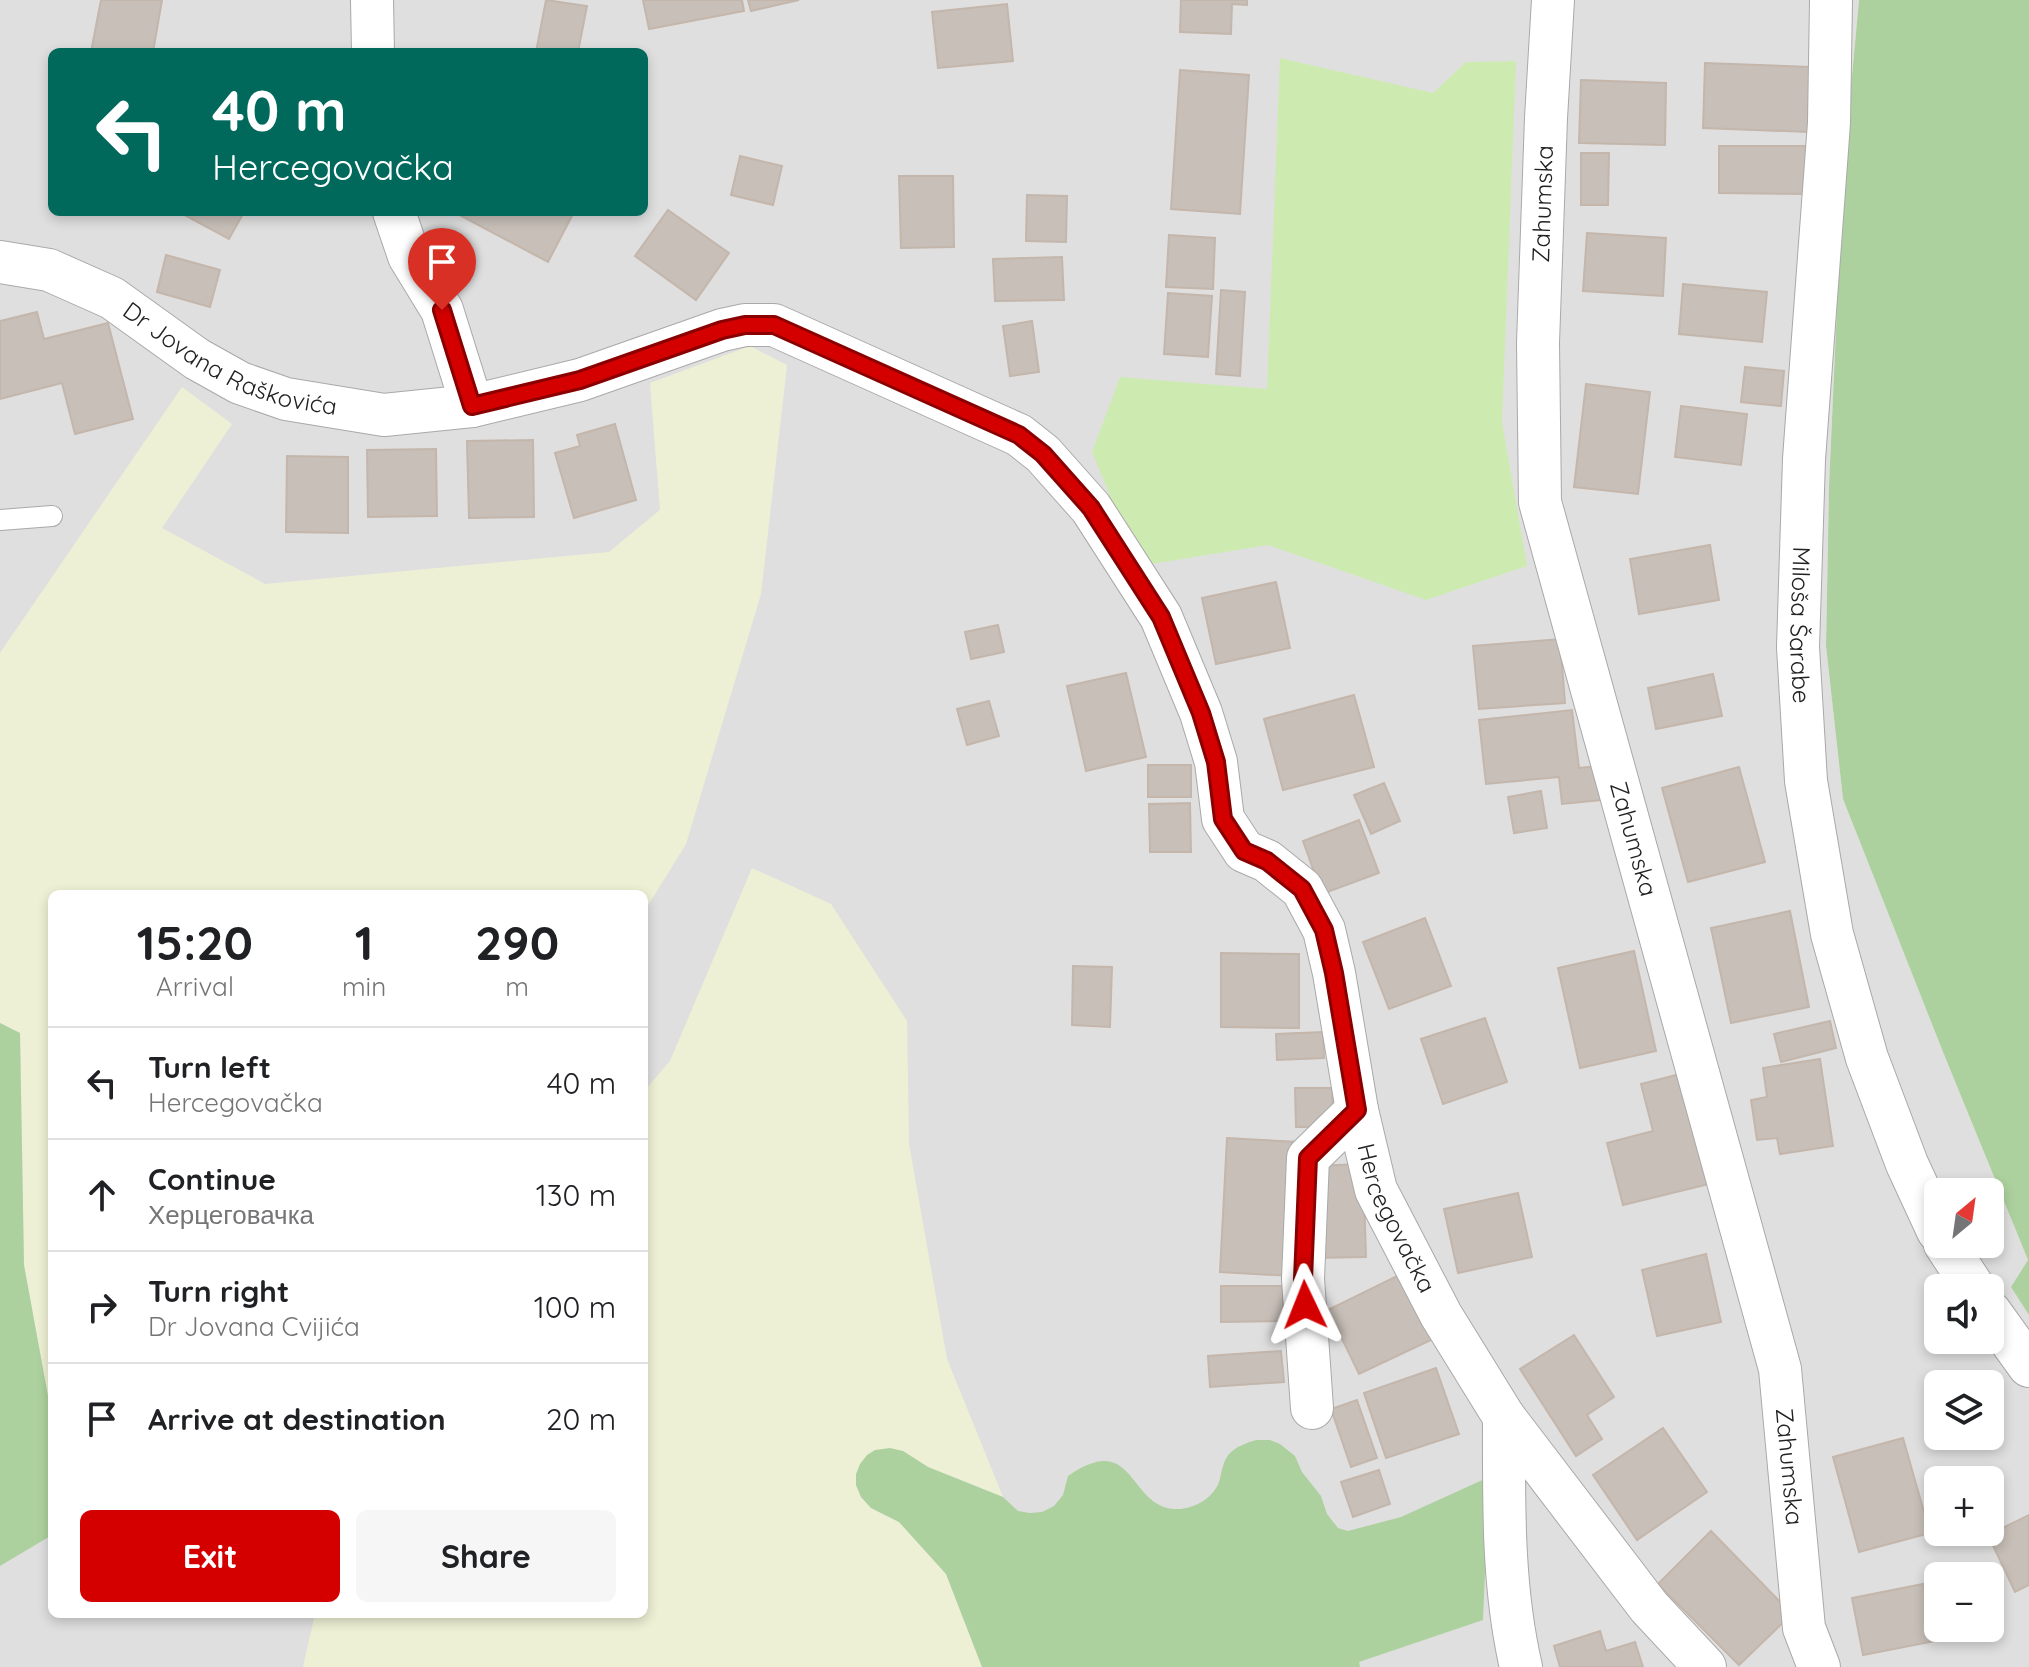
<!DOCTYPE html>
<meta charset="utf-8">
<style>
:root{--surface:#fff;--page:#f6f6f6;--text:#202124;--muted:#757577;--line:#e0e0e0;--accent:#d40000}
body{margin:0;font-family:Quicksand,sans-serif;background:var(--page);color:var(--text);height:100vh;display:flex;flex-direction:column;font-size:30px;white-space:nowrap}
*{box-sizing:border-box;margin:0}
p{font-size:26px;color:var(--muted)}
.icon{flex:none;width:44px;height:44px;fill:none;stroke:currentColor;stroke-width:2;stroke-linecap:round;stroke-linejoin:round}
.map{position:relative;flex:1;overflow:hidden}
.details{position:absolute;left:48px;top:890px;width:600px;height:728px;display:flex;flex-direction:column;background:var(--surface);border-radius:12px;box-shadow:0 4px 12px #0003}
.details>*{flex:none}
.guide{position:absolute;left:48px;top:48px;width:600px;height:168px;border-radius:12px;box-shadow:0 4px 12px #0003;background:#00695c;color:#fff;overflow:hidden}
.needle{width:52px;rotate:29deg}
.fabs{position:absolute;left:1924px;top:1178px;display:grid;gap:16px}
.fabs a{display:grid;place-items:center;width:80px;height:80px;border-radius:12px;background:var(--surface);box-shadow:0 4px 12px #0003;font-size:40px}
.pin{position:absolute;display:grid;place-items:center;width:68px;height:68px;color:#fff;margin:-82px -34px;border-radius:50% 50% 50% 0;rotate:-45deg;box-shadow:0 0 8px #0007}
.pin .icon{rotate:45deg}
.me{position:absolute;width:88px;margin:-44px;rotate:358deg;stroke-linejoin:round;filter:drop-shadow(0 0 6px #0008)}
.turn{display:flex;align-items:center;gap:28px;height:168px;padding:0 32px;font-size:36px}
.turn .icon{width:104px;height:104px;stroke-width:2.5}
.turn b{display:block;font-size:56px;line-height:68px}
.eta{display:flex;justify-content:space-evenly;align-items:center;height:136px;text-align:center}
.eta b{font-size:48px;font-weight:700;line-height:56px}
.action{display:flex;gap:16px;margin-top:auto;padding:16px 32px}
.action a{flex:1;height:92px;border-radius:12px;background:var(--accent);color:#fff;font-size:32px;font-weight:700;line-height:92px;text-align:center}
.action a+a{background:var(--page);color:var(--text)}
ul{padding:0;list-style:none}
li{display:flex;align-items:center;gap:24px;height:112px;padding:0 32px;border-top:2px solid var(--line)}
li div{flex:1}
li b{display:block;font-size:30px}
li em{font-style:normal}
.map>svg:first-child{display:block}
.residential{fill:#e0dfdf;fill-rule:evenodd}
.farmland{fill:#eef0d5}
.grass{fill:#cdebb0}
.forest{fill:#add19e}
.building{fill:#c7bfb8;stroke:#c4b6ab;stroke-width:2}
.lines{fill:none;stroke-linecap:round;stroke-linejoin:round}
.service-casing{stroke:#a9a9a9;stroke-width:22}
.minor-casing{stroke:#a9a9a9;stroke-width:44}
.service{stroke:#fff;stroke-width:20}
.minor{stroke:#fff;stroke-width:42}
.route-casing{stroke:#8a0000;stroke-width:20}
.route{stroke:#d40000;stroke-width:14}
.labels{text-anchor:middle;stroke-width:7;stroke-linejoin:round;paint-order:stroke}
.street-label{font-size:24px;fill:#222;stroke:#fff}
</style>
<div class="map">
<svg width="2029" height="1667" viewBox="0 0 2029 1667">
<rect width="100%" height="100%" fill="#f2efe9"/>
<!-- residential -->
<path class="residential" d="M0,0h1859l-16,173 -14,313 -3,160 17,153 100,253 85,208 -16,27 17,28v352h-2029zM52,52h592v160h-592zM52,894h592v720h-592zM1938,1192h52v52h-52zM1938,1288h52v52h-52zM1938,1384h52v52h-52zM1938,1480h52v52h-52zM1938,1576h52v52h-52z"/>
<!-- farmland -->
<path class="farmland" d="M750,346l37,19 -26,229 -75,250 -42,68v-18h-592v524l-28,-153 -4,-232 -20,-10v-370l182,-266 50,37 -70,104 103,56 344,-32 51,-42 -10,-127z
M752,868l79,36 76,117 2,123 38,215 56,138 -75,-30 -25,-16 -47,34 5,12 10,11 28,14 47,52 36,93h-679l12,-53h329v-523l26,-30z"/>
<!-- grass -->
<path class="grass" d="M1280,58l153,35 33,-31 50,-1 -14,361 25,144 -101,34 -158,-55 -129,21 -47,-114 28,-75 147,12z"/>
<!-- forest -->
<path class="forest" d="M1859,0h170v1315l-18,-28 17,-27 -85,-208 -100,-253 -17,-153 3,-160 14,-313z
M0,1023l20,10 4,232 28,153v117l-52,31z
M1256,1440h14l10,4 15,12 7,16 19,24 6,18 11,14 10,3 53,-14 88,-40 -6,143 -124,42 1,5h-378l-36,-93 -47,-52 -28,-14 -10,-11 -5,-12v-11l4,-10 7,-9 8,-5 15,-2 13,3 25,16 75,30 15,14 12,2 12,-1 12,-6 9,-11 5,-19c67,-47 60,31 107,33 17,1 38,-10 44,-27 3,-10 3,-19 10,-28 8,-8 17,-11 27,-14z"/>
<!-- building -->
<path class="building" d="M101,0h61l-9,52h-62z
M546,0l41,6 -9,46h-42z
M643,0h99l2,11 -95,18z
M748,0h51l-48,11z
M1181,0h66v5l-15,-1 -1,30 -51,-2z
M1007,4l6,57 -75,7 -6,-56z
M1705,63l105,4 -2,65 -105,-4z
M1180,70l69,5 -9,139 -69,-5z
M1581,80l85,3 -1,62 -86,-2z
M1719,146h87v48l-87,-1z
M1581,153h28l-1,52h-27z
M740,156l42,10 -9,39 -42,-10z
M899,176h54l1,71 -53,1z
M1027,195l40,1 -1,46 -40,-1z
M668,210l61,43 -33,47 -61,-44z
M179,212h65l-15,27z
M454,212h120l-26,50z
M1587,233l79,5 -3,58 -80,-5z
M1169,235l46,3 -2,51 -47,-2z
M166,255l54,15 -10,37 -53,-15z
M1062,257l2,43 -69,1 -2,-42z
M1683,284l84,8 -5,50 -83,-8z
M1221,290l24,2 -5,84 -24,-2z
M1168,293l44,3 -4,61 -44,-3z
M37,312l7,27 64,-16 25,96 -58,15 -13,-51 -62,16v-78z
M1032,321l7,51 -29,4 -7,-50z
M1745,367l39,4 -3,35 -40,-4z
M1586,384l64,8 -12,102 -64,-7z
M1681,406l66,8 -6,51 -66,-8z
M615,424l21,76 -62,18 -19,-65 25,-7 -3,-11z
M533,440l1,77 -65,1 -2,-77z
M436,449l1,67 -69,1 -1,-67z
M287,456l61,1v76l-62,-1z
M1710,545l9,55 -80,14 -9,-55z
M1276,582l14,66 -74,16 -14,-66z
M998,625l6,27 -33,7 -6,-27z
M1560,639l5,64 -86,6 -6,-63z
M1126,673l20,84 -60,14 -19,-85z
M1713,674l9,42 -66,13 -8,-41z
M1354,695l20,72 -91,23 -19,-71z
M989,701l10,35 -32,9 -10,-36z
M1572,710l7,58 18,-2 4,34 -39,4 -3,-27 -73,7 -7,-64z
M1148,765h43v32h-43z
M1739,767l26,95 -77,20 -26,-94z
M1384,783l16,38 -29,13 -17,-39z
M1541,791l6,37 -33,5 -6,-36z
M1190,803l1,49h-41l-1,-48z
M1359,820l20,53 -57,21 -19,-53z
M1790,911l19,96 -78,16 -20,-95z
M1425,918l26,68 -62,23 -26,-67z
M1634,951l22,100 -76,17 -22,-100z
M1221,953l78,1v74l-78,-1z
M1073,966l39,1 -2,60 -38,-2z
M1485,1018l22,64 -64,22 -22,-65z
M1830,1021l6,27 -55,14 -7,-28z
M1323,1032l1,26 -47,2 -1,-26z
M1820,1059l13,87 -53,8 -3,-16 -20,2 -6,-40 16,-3 -4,-29z
M1684,1073l29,110 -90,22 -16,-62 46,-12 -12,-47z
M1295,1088h37l1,39h-37z
M1227,1138l72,4 -7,134 -72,-4z
M1363,1164l3,93 -51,1 -3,-92z
M1518,1193l14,64 -74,16 -14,-64z
M1706,1254l15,68 -64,14 -15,-66z
M1401,1274l32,65 -74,35 -31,-64z
M1221,1286h62v35l-62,1z
M1574,1335l40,62 -27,18 15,24 -26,17 -56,-87z
M1281,1351l3,31 -74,5 -2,-31z
M1436,1368l23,66 -73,24 -22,-65z
M1357,1400l20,58 -26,9 -20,-58z
M1663,1428l44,64 -70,48 -44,-65z
M1903,1438l27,95 -71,19 -26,-95z
M1379,1470l11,34 -37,13 -12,-35z
M2029,1515v70l-14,7 -27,-57z
M1711,1531l81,83 -53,51 -81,-81z
M1923,1584l12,57 -72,14 -11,-57z
M1600,1631l6,20 29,-9 8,25h-83l-6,-21z"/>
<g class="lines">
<!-- service casing -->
<g class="service-casing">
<path id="service" d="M0,520l52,-4"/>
</g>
<!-- minor casing -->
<g class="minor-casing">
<g id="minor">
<path d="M372,0l1,52"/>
<path id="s1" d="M1553,0l-7,118 -8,225 2,159 240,867 24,259 15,39"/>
<path id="s2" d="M1831,0l-2,123 -25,336 -6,188 8,134 26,153 35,124 40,106 31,67"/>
<path d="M394,212l15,44 33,54 30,96"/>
<path id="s3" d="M0,262l49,8 63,28 85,61 43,24 46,16 98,16 88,-9 108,-26 142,-50 23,-5h29l245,110 24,19 48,54 70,109 40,96 15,49 7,57 21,32 23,10 35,28 22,41 10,43 23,137 19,80 65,125 63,102 145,190 56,60"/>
<path d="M1945,1244l29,44"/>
<path d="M1990,1312l39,54"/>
<path d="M1312,1408l-9,-129 5,-121 49,-48"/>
<path d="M1504,1417c0,84 -2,168 17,250"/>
</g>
</g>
<!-- service -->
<use href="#service" class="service"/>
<!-- minor -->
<use href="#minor" class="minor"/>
</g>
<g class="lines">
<!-- route casing -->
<g class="route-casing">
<path id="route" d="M442,310l30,96 108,-26 142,-50 23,-5h29l245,110 24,19 48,54 70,109 40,96 15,49 7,57 21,32 23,10 35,28 22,41 10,43 23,137 -49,48 -5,121 2,26"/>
</g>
<!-- route -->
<use href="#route" class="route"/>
</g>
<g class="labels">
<!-- street labels -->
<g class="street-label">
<text transform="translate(1543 204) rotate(-88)" y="8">Zahumska</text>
<text dy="8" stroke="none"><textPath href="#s3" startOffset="254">Dr Jovana Raškovića</textPath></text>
<text dy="8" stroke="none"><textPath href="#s2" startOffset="626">Miloša Šarabe</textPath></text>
<text dy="8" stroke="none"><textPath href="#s1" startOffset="852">Zahumska</textPath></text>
<text dy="8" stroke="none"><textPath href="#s3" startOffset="1990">Hercegovačka</textPath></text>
<text dy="8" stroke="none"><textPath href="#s1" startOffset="1500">Zahumska</textPath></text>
</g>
</g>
</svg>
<div class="fabs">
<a><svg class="needle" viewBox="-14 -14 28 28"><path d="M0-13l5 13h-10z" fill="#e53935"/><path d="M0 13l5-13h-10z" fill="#757577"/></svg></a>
<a><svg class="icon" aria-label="sound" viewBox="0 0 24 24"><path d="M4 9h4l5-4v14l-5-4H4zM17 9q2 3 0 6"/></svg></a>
<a><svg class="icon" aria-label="layers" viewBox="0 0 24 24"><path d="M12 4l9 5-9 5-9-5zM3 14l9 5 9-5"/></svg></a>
<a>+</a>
<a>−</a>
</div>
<div class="pin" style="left:442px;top:310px;background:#d93025"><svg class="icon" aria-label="arrive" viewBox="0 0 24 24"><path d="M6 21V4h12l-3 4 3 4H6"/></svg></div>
<svg class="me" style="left:1305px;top:1305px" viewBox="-20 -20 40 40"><path d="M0-17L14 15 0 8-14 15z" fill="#d40000" stroke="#fff" stroke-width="4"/></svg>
<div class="guide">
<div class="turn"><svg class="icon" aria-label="left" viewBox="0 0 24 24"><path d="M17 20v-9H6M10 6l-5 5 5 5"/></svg><div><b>40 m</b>Hercegovačka</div></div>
</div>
<section class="details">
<div class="eta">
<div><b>15:20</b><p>Arrival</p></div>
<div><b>1</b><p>min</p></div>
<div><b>290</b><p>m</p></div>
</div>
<ul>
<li><svg class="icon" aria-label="left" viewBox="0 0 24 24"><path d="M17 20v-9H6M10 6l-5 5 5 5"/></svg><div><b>Turn left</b><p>Hercegovačka</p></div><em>40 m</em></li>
<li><svg class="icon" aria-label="ahead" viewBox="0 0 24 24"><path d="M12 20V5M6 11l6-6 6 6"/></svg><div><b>Continue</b><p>Херцеговачка</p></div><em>130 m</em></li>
<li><svg class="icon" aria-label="right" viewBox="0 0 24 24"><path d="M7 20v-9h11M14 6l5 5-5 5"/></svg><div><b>Turn right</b><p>Dr Jovana Cvijića</p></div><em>100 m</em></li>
<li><svg class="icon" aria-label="arrive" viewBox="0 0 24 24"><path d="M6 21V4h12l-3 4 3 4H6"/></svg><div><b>Arrive at destination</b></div><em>20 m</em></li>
</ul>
<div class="action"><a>Exit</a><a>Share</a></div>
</section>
</div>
